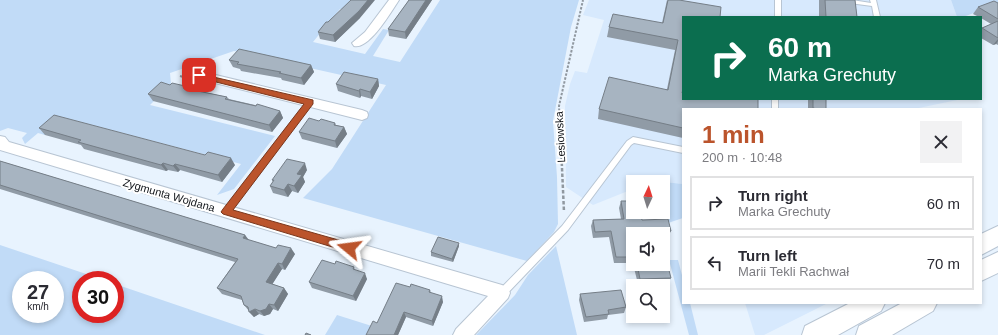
<!DOCTYPE html>
<meta charset="utf-8">
<style>
:root{--surface:#fff;--page:#f2f2f3;--text:#2b2b33;--muted:#7c7c81;--line:#e1e1e2;--accent:#bb542c}
body{margin:0;font-family:Helvetica,sans-serif;background:var(--page);color:var(--text);height:100vh;display:flex;flex-direction:column;font-size:15px;white-space:nowrap}
*{box-sizing:border-box;margin:0}
p{font-size:13px;color:var(--muted)}
.icon{flex:none;width:22px;height:22px;fill:none;stroke:currentColor;stroke-width:2;stroke-linecap:round;stroke-linejoin:round}
.map{position:relative;flex:1;overflow:hidden}
.panel{position:absolute;left:682px;top:108px;width:300px;height:196px;display:flex;flex-direction:column;background:var(--surface);border-radius:0px;box-shadow:0 2px 6px #0003}
.panel>*{flex:none}
.guide{position:absolute;left:682px;top:16px;width:300px;height:84px;border-radius:0px;box-shadow:0 2px 6px #0003;background:#0b6e4f;color:#fff;overflow:hidden}
.needle{width:26px;rotate:4deg}
.controls{position:absolute;left:626px;top:175px;display:grid;gap:8px}
.controls a{display:grid;place-items:center;width:44px;height:44px;border-radius:0px;background:var(--surface);box-shadow:0 2px 6px #0003;font-size:20px}
.speed{position:absolute;left:12px;top:271px;display:flex;gap:8px;font-size:20px;font-weight:700;text-align:center}
.speed>*{display:grid;place-content:center;width:52px;height:52px;border-radius:50%;background:var(--surface);box-shadow:0 2px 6px #0003;line-height:1}
.speed small{font-size:10px;font-weight:400}
.speed .limit{border:6px solid #d22;background:#fff;color:#111}
.pin{position:absolute;display:grid;place-items:center;width:34px;height:34px;color:#fff;margin:-17px;border-radius:8px;box-shadow:0 2px 6px #0006}
.me{position:absolute;width:44px;margin:-22px;rotate:286deg;stroke-linejoin:round;filter:drop-shadow(0 0 3px #0008)}
.turn{display:flex;align-items:center;gap:14px;height:84px;padding:0 20px;font-size:18px}
.turn .icon{width:52px;height:52px;stroke-width:2.5}
.turn b{display:block;font-size:28px;line-height:34px}
.round{display:grid;place-items:center;flex:none;width:42px;height:42px;border-radius:0px;background:var(--page)}
.headline{display:flex;align-items:center;justify-content:space-between;height:68px;padding:0 20px}
h1{font-size:24px;font-weight:700;line-height:30px;color:var(--accent)}
ul{padding:0;list-style:none}
li{display:flex;align-items:center;gap:12px;height:54px;margin:0 8px 6px;padding:0 12px;border:2px solid var(--line);border-radius:0px}
li div{flex:1}
li b{display:block;font-size:15px}
li em{font-style:normal}
.map>svg:first-child{display:block}
.built{fill:#d7e9fd}
.green{fill:#c1dbf7;fill-rule:evenodd}
.lines{fill:none;stroke-linecap:round;stroke-linejoin:round}
.service-casing{stroke:#b8c5d3;stroke-width:2}
.minor-casing{stroke:#b8c5d3;stroke-width:2}
.secondary-casing{stroke:#b8c5d3;stroke-width:2}
.path-far1{stroke:#9098a0;stroke-width:2;stroke-dasharray:2.5 1.5;stroke-linecap:butt}
.path{stroke:#9098a0;stroke-width:2.5;stroke-dasharray:3.5 2;stroke-linecap:butt}
.service{fill:#fff;fill-rule:evenodd}
.minor{fill:#fff;fill-rule:evenodd}
.secondary{fill:#fff;fill-rule:evenodd}
.wall{fill:#909ba6}
.shaded-wall{fill:#757e87}
.building{fill:#a7b4c1;stroke:#757e87}
.route{fill:#bb542c;stroke:#7a371d}
.labels{text-anchor:middle;stroke-width:4;stroke-linejoin:round;paint-order:stroke}
.street-label{font-size:11px;fill:#11151a;stroke:#fff}
</style>
<div class="map">
<svg width="998" height="335" viewBox="0 0 998 335">
<rect width="100%" height="100%" fill="#e8f3fe"/>
<!-- built -->
<path class="built" d="M589,0h362l6,17h-274v82h279l-48,10h-231v75l-27,-3 -23,1v7l-40,16 -27,-18 -1,-81 5,-22 5,-13 12,2 17,-53 -21,-5z
M745,303h83l-64,32h-9z"/>
<!-- green -->
<path class="green" d="M0,0h358l-9,11 -9,-2 -27,33 52,12 18,-25 6,1 -16,26 27,6 40,-62h139l-8,27 -18,94 4,56 1,47 -4,8 -27,29 -224,-63 29,-29 54,-84 -152,-34 -64,22 1,11 -21,21 125,31 -41,53 -17,6 24,-31 -176,-46 -20,17 -7,-2 -13,11 -3,-6 5,-5 -19,-5 -8,3z
M951,0h47v10c-17,-5 -24,7 -41,7z
M656,181l27,3v34l-15,5 -5,-18v-23z
M0,245l104,35h-23v34h34v-30l150,51h-265zM21,280h34v34h-34z
M556,246l21,89h-101l39,-40 13,-20z
M669,260h9l5,19v24h7l8,32h-9z
M337,315l38,12 -4,8h-46z"/>
<g class="lines">
<!-- service casing -->
<g class="service-casing">
<path id="service" d="M775,0h6v17h-6z
M839,0h13l19,3 -1,-3h6l4,17h-6l-2,-11 -30,-4z
M772,99h6v10h-6z
M308,100h4l1,2 -84,112 -3,1 -3,-1 -1,-2 1,-2z
M633,137l50,10v6l-49,-10 -3,2 -63,85 -63,66 -3,1 -3,-1 -1,-3 1,-3 63,-64 65,-85z"/>
</g>
<!-- minor casing -->
<g class="minor-casing">
<path id="minor" d="M389,0h10c-8,12 -30,50 -45,46l-2,-3 13,-11z
M199,71l163,39 5,2 1,3 -1,3 -5,2 -167,-42 -2,-3 2,-3z
M0,136l5,1 4,5 493,143 6,3 2,5 -2,5 -34,37h-21l3,-6 32,-33 -488,-146z"/>
</g>
<!-- secondary casing -->
<g class="secondary-casing">
<path id="secondary" d="M998,226v20l-17,9v-21z
M998,252v21l-17,8v-21z
M850,303h35l-4,8 -43,24h-36l3,-9z
M902,303h35l-4,8 -41,24h-36l3,-9z"/>
</g>
<!-- path-far1 -->
<path class="path-far1" d="M180,76l7,2
M561,147l-2,-41 24,-106"/>
<!-- path -->
<path class="path" d="M561,146l3,66"/>
<!-- service -->
<use href="#service" class="service"/>
<!-- minor -->
<use href="#minor" class="minor"/>
<!-- secondary -->
<use href="#secondary" class="secondary"/>
</g>
<!-- wall -->
<path class="wall" d="M409,0h23l-26,39 -17,-3 -1,-7z
M667,0l16,17 -1,76 1,45 -85,-19 1,-10 68,-20 8,-39 -68,-13 2,-10 53,-4z
M819,0h36l2,17h-38z
M998,3v42l-2,-1 -3,1 -12,-7v-9l10,-5 -10,-6v-1h-2l-6,-3 5,-7z
M360,18l-25,24 -15,-3 -2,-7 10,-10z
M229,60l82,5 3,7 -10,13 -22,-5 -1,-2 -40,-7 -1,-2 -7,-2z
M378,79l1,7 -7,13 -11,-3 -1,2 -22,-7 -2,-7z
M186,88l41,9 2,2 51,12 3,7 -11,14 -119,-31 -5,-7z
M808,99h18v10h-18z
M319,121l16,2 1,2 8,2 3,7 -10,14 -35,-9 -3,-7z
M39,128l196,37 -13,17 -42,-12 -2,2 -10,-2 -2,1 -82,-22 -3,-4 -36,-10z
M0,161l245,74 4,5 46,14 -10,16 -3,-1 -10,15 12,4 4,6 -10,17 -5,-2 -3,5 -6,2 -5,-2 -5,3 -10,-12 -2,-5 -20,-6 -5,-6 18,-26 -235,-73z
M307,170l-4,7 2,5 -7,11 -6,-2 -4,6 -15,-4 -3,-7 3,-4 -1,-2z
M621,201l21,19 29,11 -3,6h-5v-3h-30v29h-19l-5,-26 -16,1 -2,-12 2,-6 28,-1 -2,-11z
M459,246l-6,16 -22,-6v-4z
M335,264l19,3 1,3 12,9 -11,22 -44,-13 -3,-6z
M633,264h30l8,14 -3,5 -30,1z
M410,287l20,3 1,3 12,9 -10,24 -27,-9 -8,18h-32z
M580,294l46,13 -2,6 -16,2 -1,4 -23,3 -5,-22z"/>
<!-- shaded-wall -->
<path class="shaded-wall" d="M368,0h7l-15,18 -25,24 -2,-7z
M426,0h6l-26,39 -1,-7z
M998,39v2l-2,3 -3,1z
M311,65l3,7 -10,13 -3,-7z
M378,79l1,7 -7,13 -2,-7z
M360,89l1,7 -1,2 -1,-7z
M280,111l3,7 -11,14 -3,-7z
M344,127l3,7 -10,14 -2,-7z
M231,158l4,7 -13,17 -4,-7z
M163,163l5,7 -2,1 -5,-6z
M305,163l2,7 -4,7 2,5 -7,11 -4,-7 3,-12z
M175,164l5,6 -2,2 -5,-6z
M288,184l4,7 -4,6 -4,-7z
M245,235l4,6 -6,-3z
M459,243v3l-6,16 -1,-3z
M291,248l4,6 -10,16 -3,-6z
M278,263l4,6 -12,19 -4,-6z
M365,273l2,6 -11,22 -3,-5z
M284,288l4,6 -10,17 -4,-6z
M442,296l1,6 -10,24 -1,-5z
M269,304l4,5 -3,5 -6,2 -4,-5z
M255,309l4,5 -5,3 -5,-5z
M404,312l2,5 -8,18h-4z"/>
<!-- building -->
<path class="building" d="M351,0h17l-9,11 -26,24 -15,-3 8,-10h2z
M409,0h17l-21,32 -17,-3z
M668,0h11l42,7 -1,10h-37v72l-1,4h1v6h75v10h-75v19l-84,-19 10,-32 59,13 10,-50 -69,-13 4,-13 50,9z
M825,0h30l2,17h-31z
M994,1l4,2v16l-20,-12z
M998,21v17l-16,-10z
M239,49l72,16 -10,13 -22,-5 2,-1 -44,-8 2,-2 -10,-2z
M344,72l34,7 -8,13 -10,-3 -1,2 -23,-7z
M161,82l9,3 2,-2 13,3 -2,2 44,9 -2,2 31,7 1,-2 23,7 -11,14 -121,-31z
M813,99h13v10h-9l-4,-1z
M54,115l151,40 3,-3 23,6 -13,17 -43,-11 -2,2 -10,-3 -2,2 -83,-23 3,-2 -42,-12z
M309,118l10,3 2,-2 14,4 -1,2 10,2 -9,14 -36,-9z
M287,159l18,4 -8,11 5,1 -8,11 -6,-2 -4,6 -14,-4 4,-6h-2z
M0,161l245,74 -2,3 33,10 2,-3 13,3 -9,16 -4,-1 -12,19 18,6 -10,17 -5,-1 -3,5 -6,2 -5,-2 -6,3 -1,-5 -4,-2 -3,-9 -24,-8 21,-29 -238,-74z
M621,201h12v11h7l2,8 26,-1 3,12 -30,1v2h-8v23h-17l-5,-26 -16,1 -2,-12 31,-1z
M438,237l21,6 -7,16 -21,-7z
M663,255h2l6,23 -31,1 -3,-15h26z
M322,260l13,4 1,-3 18,6 -1,2 12,4 -12,23 -44,-14z
M396,283l14,4 1,-3 19,6 -1,2 13,4 -10,25 -28,-9 -10,23h-28l7,-14 4,2z
M621,290l5,17 -18,3 1,4 -23,3 -6,-23z
M306,333l5,2h-6z"/>
<!-- route -->
<path class="route" d="M196,73l117,27v4l-80,106 116,33 5,5 -2,3 -3,1 -126,-38 -2,-2 2,-3 81,-105 -108,-27z"/>
<g class="labels">
<!-- street labels -->
<g class="street-label">
<text transform="translate(560 137) rotate(-93)" y="4">Lesiowska</text>
<text transform="translate(169 195) rotate(16)" y="4">Zygmunta Wojdana</text>
</g>
</g>
</svg>
<div class="controls">
<a><svg class="needle" viewBox="-14 -14 28 28"><path d="M0-13l5 13h-10z" fill="#e53935"/><path d="M0 13l5-13h-10z" fill="#7c7c81"/></svg></a>
<a><svg class="icon" aria-label="sound" viewBox="0 0 24 24"><path d="M4 9h4l5-4v14l-5-4H4zM17 9q2 3 0 6"/></svg></a>
<a><svg class="icon" aria-label="search" viewBox="0 0 24 24"><circle cx="10" cy="10" r="6"/><path d="M15 15l6 6"/></svg></a>
</div>
<div class="speed"><div>27<small>km/h</small></div><div class="limit">30</div></div>
<div class="pin" style="left:199px;top:75px;background:#d93025"><svg class="icon" aria-label="arrive" viewBox="0 0 24 24"><path d="M6 21V4h12l-3 4 3 4H6"/></svg></div>
<svg class="me" style="left:349px;top:248px" viewBox="-20 -20 40 40"><path d="M0-17L14 15 0 8-14 15z" fill="#bb542c" stroke="#fff" stroke-width="4"/></svg>
<div class="guide">
<div class="turn"><svg class="icon" aria-label="right" viewBox="0 0 24 24"><path d="M7 20v-9h11M14 6l5 5-5 5"/></svg><div><b>60 m</b>Marka Grechuty</div></div>
</div>
<section class="panel">
<div class="headline"><div><h1>1 min</h1><p>200 m · 10:48</p></div><a class="round"><svg class="icon" aria-label="close" viewBox="0 0 24 24"><path d="M6 6l12 12M18 6L6 18"/></svg></a></div>
<ul>
<li><svg class="icon" aria-label="right" viewBox="0 0 24 24"><path d="M7 20v-9h11M14 6l5 5-5 5"/></svg><div><b>Turn right</b><p>Marka Grechuty</p></div><em>60 m</em></li>
<li><svg class="icon" aria-label="left" viewBox="0 0 24 24"><path d="M17 20v-9H6M10 6l-5 5 5 5"/></svg><div><b>Turn left</b><p>Marii Tekli Rachwał</p></div><em>70 m</em></li>
</ul>
</section>
</div>
